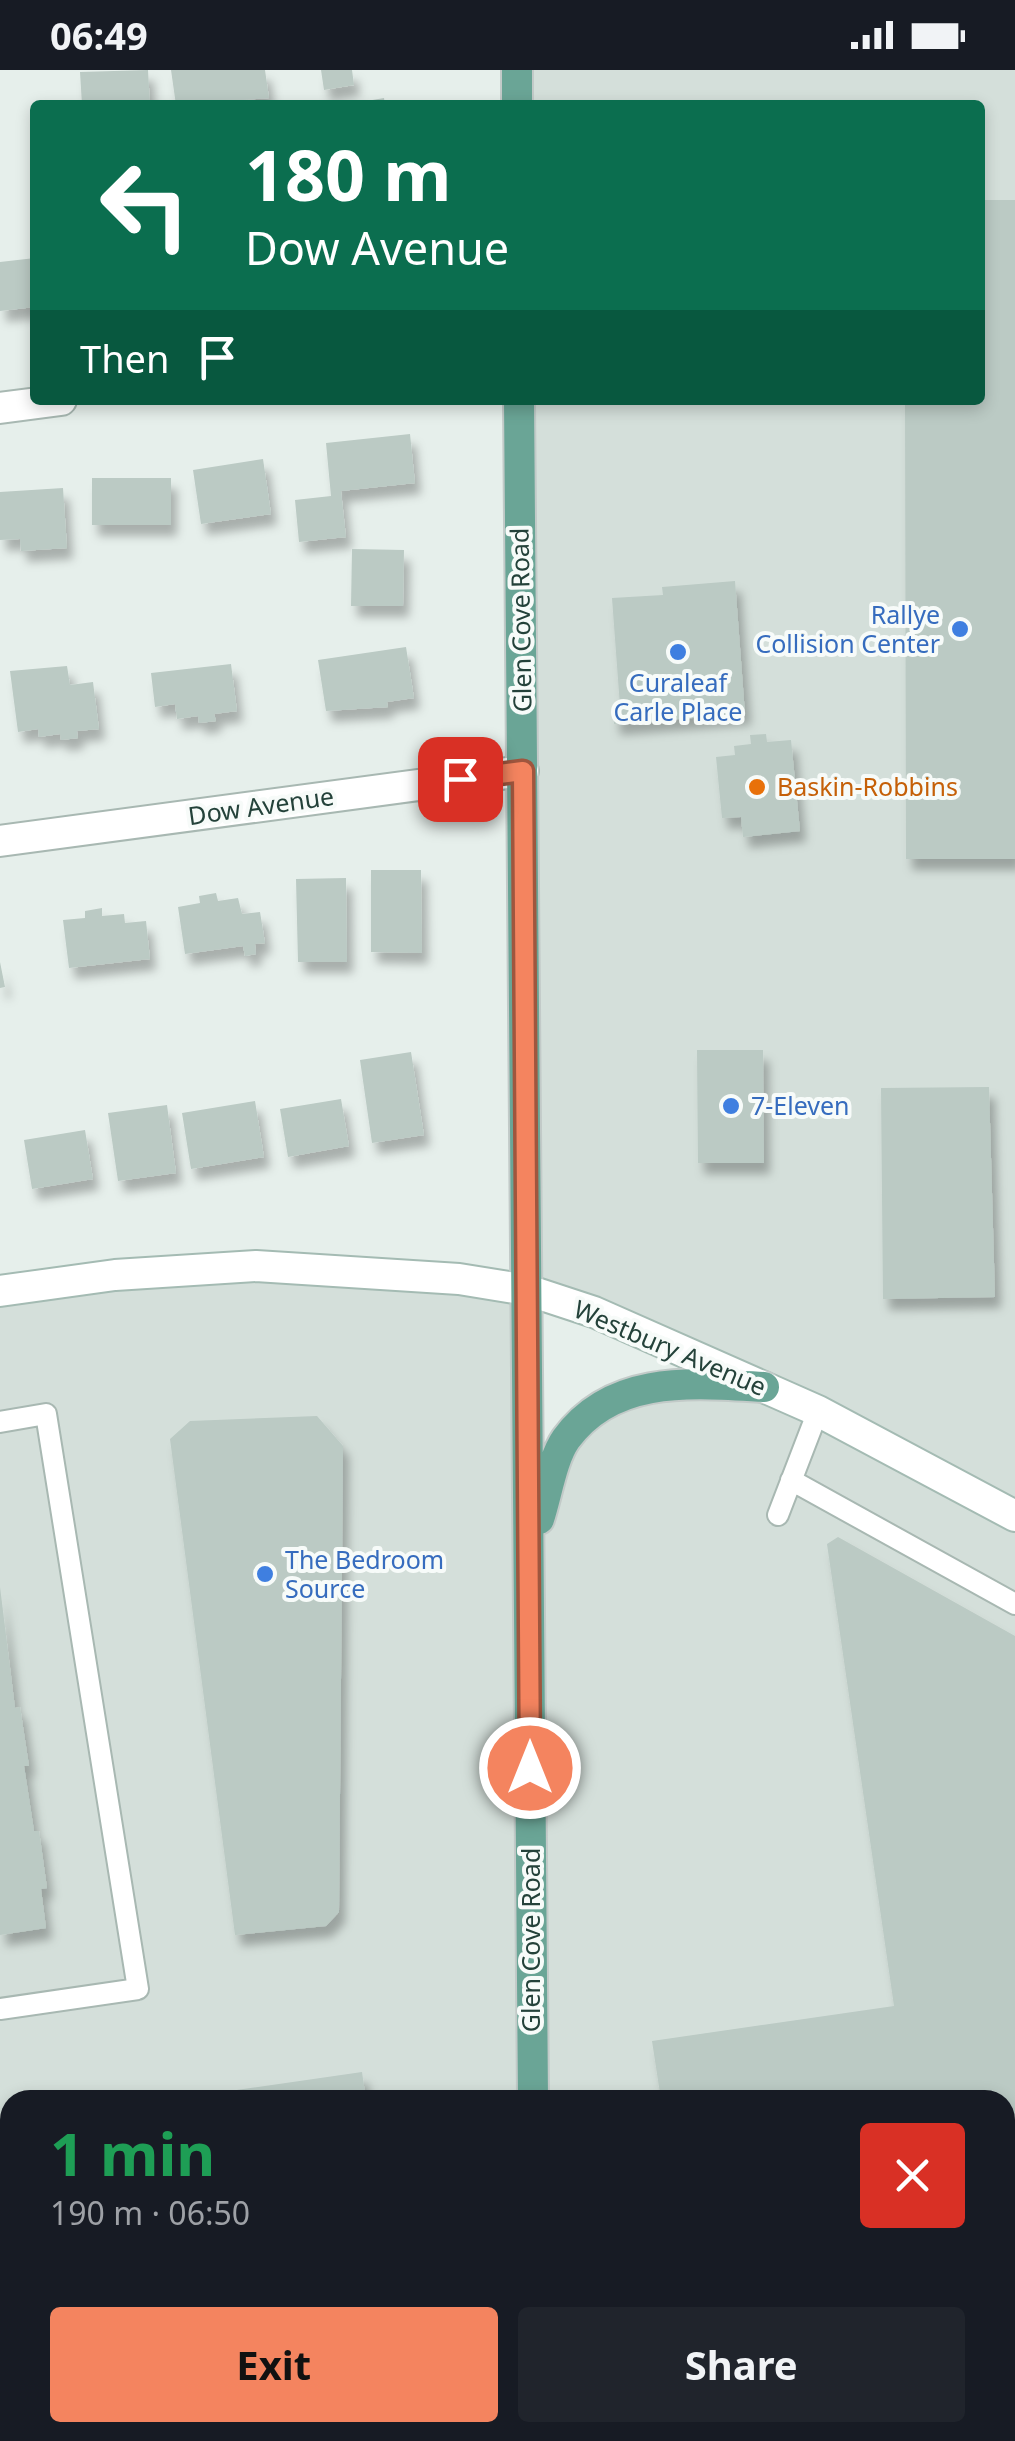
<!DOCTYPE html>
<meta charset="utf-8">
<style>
:root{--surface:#171b24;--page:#20242c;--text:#f1f3f6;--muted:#9ea1a6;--accent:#f4845f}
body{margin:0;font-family:"Noto Sans",sans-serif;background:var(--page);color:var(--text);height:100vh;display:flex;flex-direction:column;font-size:38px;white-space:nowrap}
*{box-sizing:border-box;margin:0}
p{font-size:32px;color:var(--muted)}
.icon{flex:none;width:55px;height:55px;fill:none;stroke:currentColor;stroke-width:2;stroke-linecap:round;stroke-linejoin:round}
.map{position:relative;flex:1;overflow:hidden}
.side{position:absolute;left:0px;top:2020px;width:1015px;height:352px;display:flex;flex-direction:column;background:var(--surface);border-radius:30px 30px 0 0;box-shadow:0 5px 15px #0003}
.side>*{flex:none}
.top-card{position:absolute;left:30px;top:30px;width:955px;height:305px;border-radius:10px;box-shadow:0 5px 15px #0003;background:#0b6e4f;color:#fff;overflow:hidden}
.pin{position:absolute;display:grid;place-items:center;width:85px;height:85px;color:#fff;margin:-42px;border-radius:20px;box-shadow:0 5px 15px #0006}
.me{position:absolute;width:110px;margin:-55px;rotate:0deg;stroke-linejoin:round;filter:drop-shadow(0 0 8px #0008)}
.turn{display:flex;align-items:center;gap:35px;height:210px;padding:0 50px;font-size:45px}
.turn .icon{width:130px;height:130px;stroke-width:2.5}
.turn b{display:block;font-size:70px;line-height:85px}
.then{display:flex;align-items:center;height:95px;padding:0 50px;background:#0003;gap:20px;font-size:38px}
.round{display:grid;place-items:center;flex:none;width:105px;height:105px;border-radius:10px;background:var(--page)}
.overview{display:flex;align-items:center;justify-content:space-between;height:170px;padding:0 50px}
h1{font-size:60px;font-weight:700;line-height:75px;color:#1e9e55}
.button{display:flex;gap:20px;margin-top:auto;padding:20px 50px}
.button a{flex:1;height:115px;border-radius:10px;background:var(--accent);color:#111;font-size:40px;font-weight:700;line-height:115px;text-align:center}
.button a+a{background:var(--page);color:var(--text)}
.status{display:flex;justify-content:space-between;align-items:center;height:70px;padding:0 50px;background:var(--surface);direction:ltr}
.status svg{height:28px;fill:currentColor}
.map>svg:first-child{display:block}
.built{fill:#d4dfda;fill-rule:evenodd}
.building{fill:#bbcac4;filter:url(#shadow)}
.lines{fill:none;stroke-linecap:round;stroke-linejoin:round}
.lane-casing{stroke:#a8b8b2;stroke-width:24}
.street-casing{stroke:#a8b8b2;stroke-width:34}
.secondary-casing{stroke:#a4bbb3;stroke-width:34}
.primary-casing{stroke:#c2cac8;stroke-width:34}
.lane{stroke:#fff;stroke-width:20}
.street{stroke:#fff;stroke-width:30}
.secondary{stroke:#fff;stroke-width:30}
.primary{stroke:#6aa596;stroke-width:30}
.route-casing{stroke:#9f563e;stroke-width:25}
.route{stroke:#f4845f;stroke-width:18}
.shop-dot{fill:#3f7fe0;stroke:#f7fbf9;stroke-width:4}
.food-dot{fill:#e8710a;stroke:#f7fbf9;stroke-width:4}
.labels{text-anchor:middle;stroke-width:8;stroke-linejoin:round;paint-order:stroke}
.shop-label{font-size:25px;fill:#366cbe;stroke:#f7fbf9;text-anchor:start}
.street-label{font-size:25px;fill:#24423a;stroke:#f7fbf9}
.food-label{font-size:25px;fill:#c56008;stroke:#f7fbf9;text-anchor:start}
</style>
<div class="status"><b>06:49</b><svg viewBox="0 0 49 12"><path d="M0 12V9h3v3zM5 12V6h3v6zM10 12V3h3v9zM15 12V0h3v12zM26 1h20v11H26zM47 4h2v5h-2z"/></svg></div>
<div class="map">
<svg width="1015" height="2371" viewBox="0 0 1015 2371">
<defs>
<filter id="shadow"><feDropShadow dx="6" dy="11" stdDeviation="5" flood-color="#0004"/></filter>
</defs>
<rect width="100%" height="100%" fill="#e6efeb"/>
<!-- built -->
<path class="built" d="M517,0h498v2371h-1015v-1156l75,-11 450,14 -6,-888h461v-295h-463zM526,1219l234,98 -163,21 -33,33 -33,105zM10,2030h995v332h-995z"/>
<!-- building -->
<path class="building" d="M148,0l2,35h-68l-2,-33z
M171,0h94l4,28 -93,7z
M321,0h31l2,15 -30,5z
M384,28l1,7h-30v-2z
M980,130h35v659h-109l-1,-459h75z
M35,188v49l-35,4v-49z
M410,364l5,49 -74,8 5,46 -47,5 -4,-42 36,-4 -5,-53z
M263,389l8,55 -70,10 -8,-54z
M92,408h79v47h-79z
M63,418l4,60 -46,3 -1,-12 -20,1v-48z
M352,479l52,1 -1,56h-52z
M735,511l10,133 -131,10 -1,-17 7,-1 -8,-108 51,-3 -1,-8z
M406,577l8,51 -27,4 1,5 -62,4 -8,-51z
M231,594l6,47 -23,3 2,7 -17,2 -1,-7 -21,3 -2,-15 -20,3 -4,-34z
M67,596l3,19 23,-3 6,47 -22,2 1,7 -17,2 -1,-6 -21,3 -1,-8 -20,3 -8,-61z
M766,664l1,8 24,-2 9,91 -57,6 -2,-20 -19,1 -6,-61 19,-2 -1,-9 17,-2 -1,-9z
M371,800h50l1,83 -51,-1z
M346,808l1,84h-49l-2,-83z
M216,823l2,8 20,-3 4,16 18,-2 5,31 -10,1 1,10 -11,2 -2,-10 -58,8 -7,-47 22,-4 -1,-7z
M102,838v8l22,-2 1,9 21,-2 4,38 -81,9 -6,-48 22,-2v-7z
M0,892l5,25 -5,1z
M697,980h66l1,113h-66z
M411,982l13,83 -52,8 -12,-83z
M989,1017l6,210 -112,2 -2,-211z
M341,1029l8,47 -61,11 -8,-48z
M255,1031l9,56 -73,12 -9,-56z
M167,1035l9,68 -58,8 -10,-68z
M85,1060l8,49 -61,10 -8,-49z
M317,1346l26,30 -4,466 -13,14 -91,9 -65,-496 20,-18z
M838,1467l177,99v482l-10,1v-19h-344l-9,-59 242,-35 -67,-462z
M0,1517l15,121 5,-1 9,59h-5l10,65h5l8,57 -6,1 5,39 -46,7z
M362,2002l4,28 -178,-3z
M10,2180v182h312l2,9h-324v-189z"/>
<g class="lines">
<!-- lane casing -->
<g class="lane-casing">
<path id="lane" d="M0,1352l46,-8 92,575 -138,20
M791,1410l224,124
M778,1445l40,-104"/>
</g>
<!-- street casing -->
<g class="street-casing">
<path id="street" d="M0,338l61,-8
M0,771l523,-70"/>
</g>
<!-- secondary casing -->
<g class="secondary-casing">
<path id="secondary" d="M0,1221l115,-16 141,-9 203,13 68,11 67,22 224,99 197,105"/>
</g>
<!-- primary casing -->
<g class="primary-casing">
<path id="primary" d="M517,0v35
M519,330l14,1700
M539,1449c8,-24 13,-60 27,-80 47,-65 128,-56 198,-52
M537,2362v9"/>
</g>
<!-- lane -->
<use href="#lane" class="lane"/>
<!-- street -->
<use href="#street" class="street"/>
<!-- secondary -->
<use href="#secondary" class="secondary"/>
<!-- primary -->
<use href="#primary" class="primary"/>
</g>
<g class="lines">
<!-- route casing -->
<g class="route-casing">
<path id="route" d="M460,709l63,-8 7,997"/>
</g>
<!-- route -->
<use href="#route" class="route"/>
</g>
<!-- markers -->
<g class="shop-dot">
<circle cx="960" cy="559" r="10"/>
<circle cx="678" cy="582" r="10"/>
<circle cx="731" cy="1036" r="10"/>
<circle cx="265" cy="1504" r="10"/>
</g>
<circle class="food-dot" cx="757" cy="717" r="10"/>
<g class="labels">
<!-- shop labels -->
<g class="shop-label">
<text x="940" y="554" text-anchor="end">Rallye<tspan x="940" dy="29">Collision Center</tspan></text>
<text x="678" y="622" text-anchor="middle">Curaleaf<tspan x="678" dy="29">Carle Place</tspan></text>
<text x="751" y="1045">7-Eleven</text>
<text x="285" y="1499">The Bedroom<tspan x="285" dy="29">Source</tspan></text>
</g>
<!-- street labels -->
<g class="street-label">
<text transform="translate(521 550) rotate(-91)" y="9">Glen Cove Road</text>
<text transform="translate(261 736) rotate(-8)" y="9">Dow Avenue</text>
<text transform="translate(670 1278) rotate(23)" y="9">Westbury Avenue</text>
<text transform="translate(531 1870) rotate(-90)" y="9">Glen Cove Road</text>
</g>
<!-- food labels -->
<g class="food-label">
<text x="777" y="726">Baskin-Robbins</text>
</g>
</g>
</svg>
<div class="pin" style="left:460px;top:709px;background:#d93025"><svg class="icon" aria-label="arrive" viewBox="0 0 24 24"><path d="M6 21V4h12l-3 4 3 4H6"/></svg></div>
<svg class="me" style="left:530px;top:1698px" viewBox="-20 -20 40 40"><circle r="17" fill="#f4845f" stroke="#fff" stroke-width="3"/><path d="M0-11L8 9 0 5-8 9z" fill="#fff"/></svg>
<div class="top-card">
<div class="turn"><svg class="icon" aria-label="left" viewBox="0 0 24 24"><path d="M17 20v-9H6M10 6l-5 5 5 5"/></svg><div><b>180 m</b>Dow Avenue</div></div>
<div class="then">Then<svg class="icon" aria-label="arrive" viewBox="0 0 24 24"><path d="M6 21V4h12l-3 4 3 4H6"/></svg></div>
</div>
<section class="side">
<div class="overview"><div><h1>1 min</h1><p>190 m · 06:50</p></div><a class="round" style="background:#d93025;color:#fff"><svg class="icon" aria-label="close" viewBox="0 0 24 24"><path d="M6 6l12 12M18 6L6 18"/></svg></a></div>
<div class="button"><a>Exit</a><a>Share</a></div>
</section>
</div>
